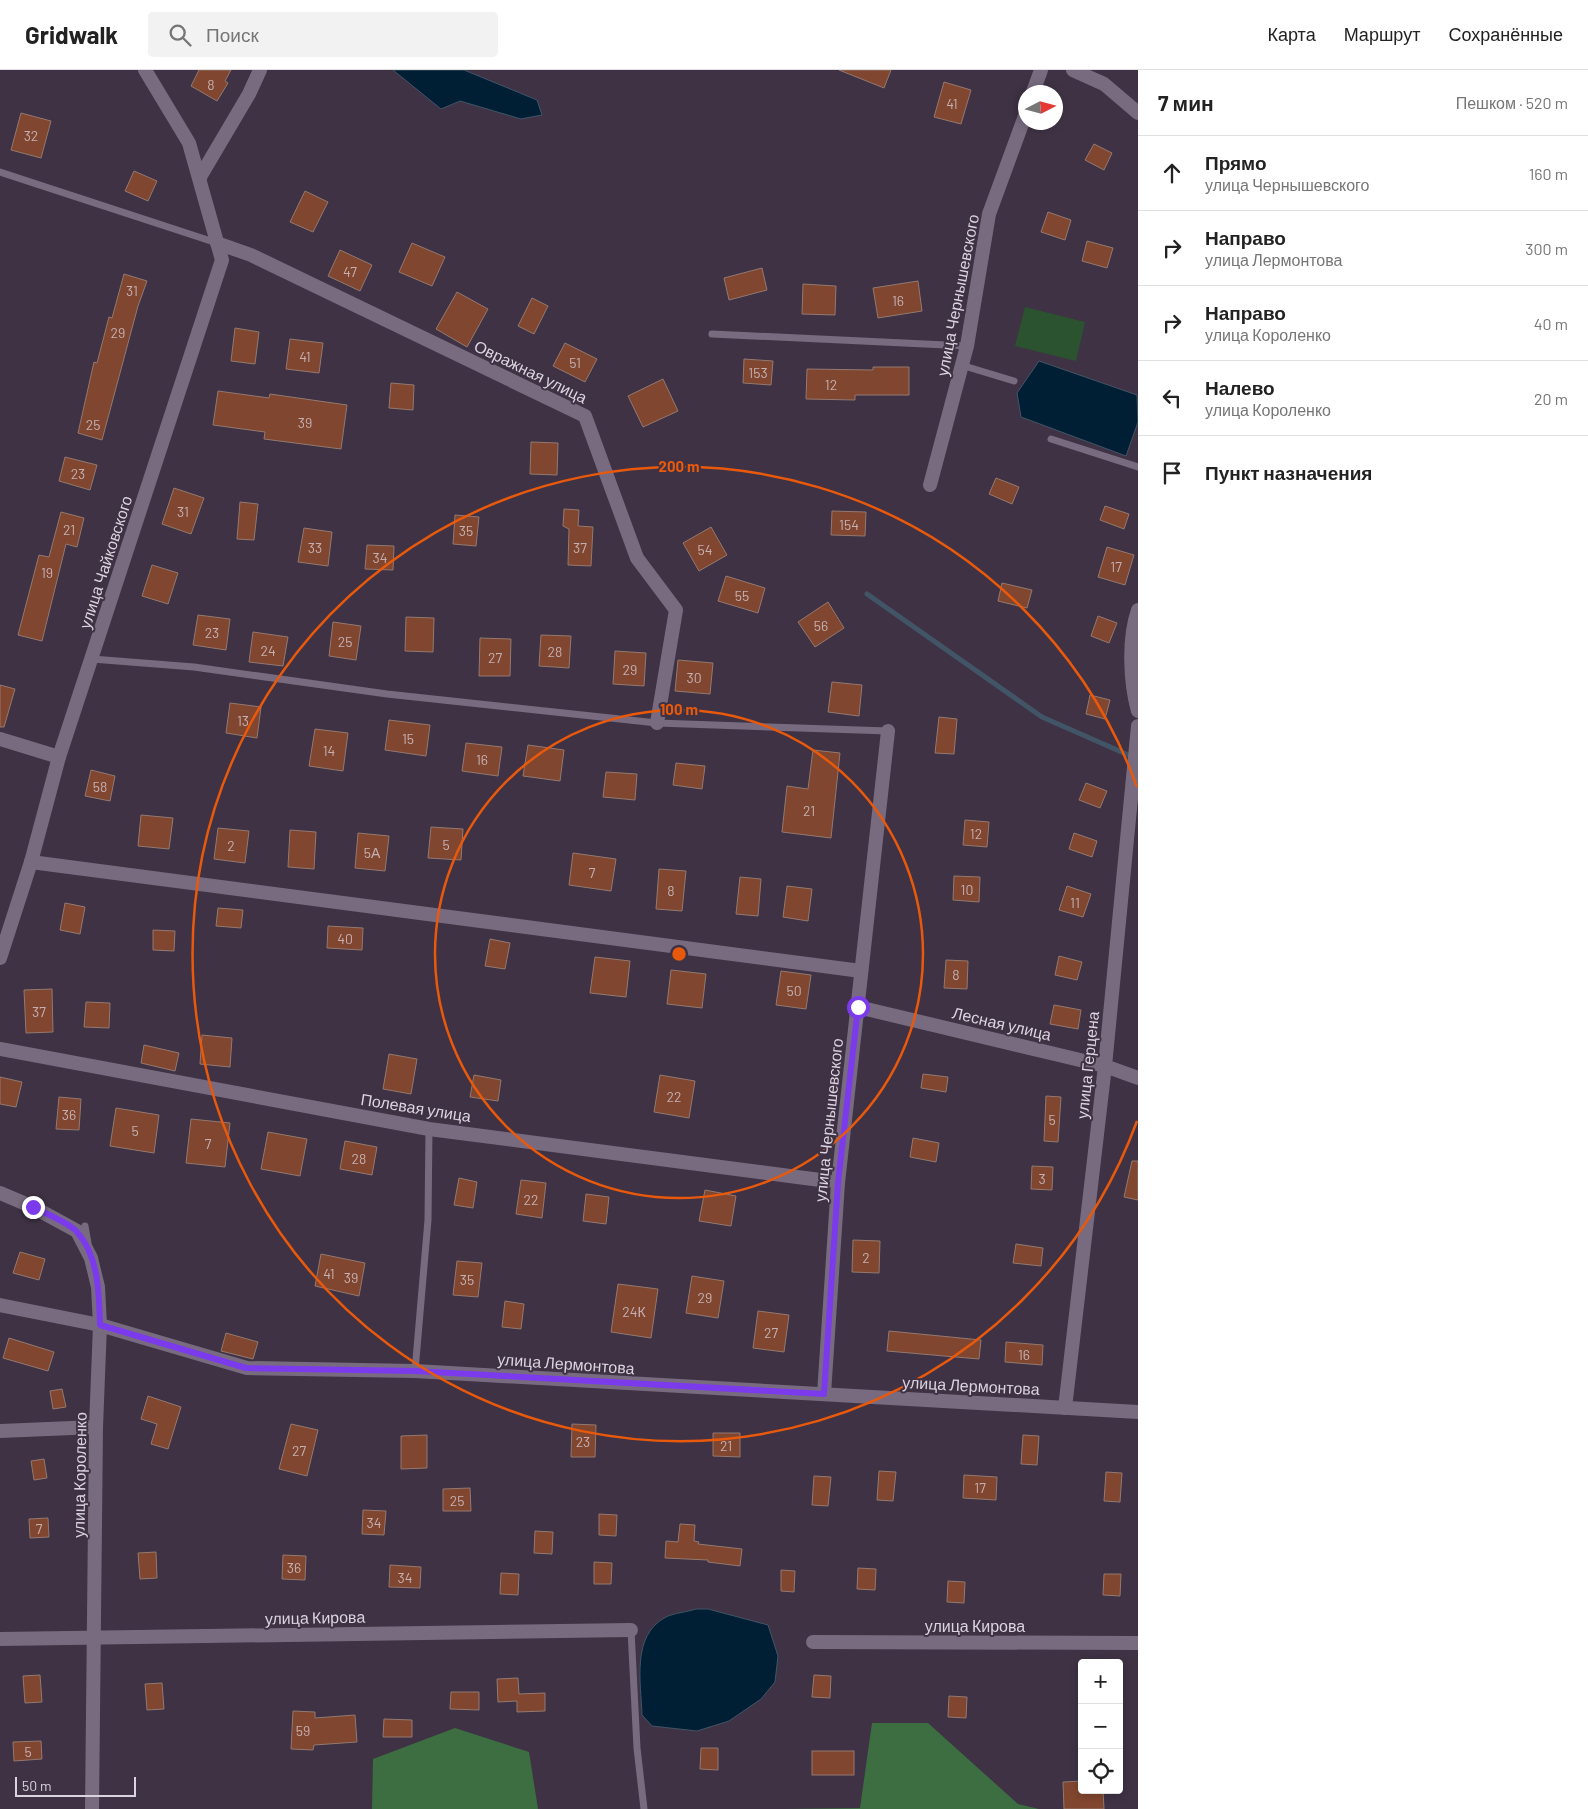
<!DOCTYPE html>
<html lang="ru">
<head>
<meta charset="utf-8">
<style>
	:root { --surface:#fff; --page:#f2f2f2; --text:#222; --muted:#767676; --line:#e0e0e0 }
	body { margin:0; font-family:Barlow,sans-serif; background:var(--page); color:var(--text) }
	.controls { position:absolute; right:15px; bottom:15px; display:grid; overflow:hidden; border-radius:5px; box-shadow:0 2px 8px #0003 }
	.controls button { width:45px; height:45px; display:grid; place-items:center; padding:0; border:0; border-bottom:1px solid var(--line); background:var(--surface); color:var(--text); font:25px sans-serif }
	.compass { position:absolute; left:1018px; top:15px; width:45px; height:45px; border-radius:50%; background:var(--surface); box-shadow:0 2px 8px #0003; rotate:84deg }
	.scale { position:absolute; left:15px; bottom:12px; width:121px; box-sizing:border-box; padding-left:5px; border:2px solid #dbd3df; border-top:0; font-size:14px; line-height:18px; white-space:nowrap; color:#dbd3df; -webkit-text-stroke:4px #3e3244; paint-order:stroke }
	.stop { position:absolute; width:15px; height:15px; margin:-11px; border:4px solid #7c3aed; border-radius:50%; background:#fff }
	.stop.end { background:#7c3aed; border-color:#fff; box-shadow:0 1px 5px #0008 }
	.list { margin:0; padding:0; list-style:none }
	h2 { display:flex; justify-content:space-between; align-items:center; height:65px; margin:0; padding:0 20px; font-size:21px }
	h2 small { font-size:16px; font-weight:400; color:var(--muted) }
	.list li { display:grid; grid-template-columns:32px 1fr auto; gap:15px; align-items:center; box-sizing:border-box; height:75px; padding:0 20px; border-top:1px solid var(--line) }
	.list b { display:block; font-size:19px; white-space:nowrap }
	.list p { margin:0; font-size:16px; white-space:nowrap; color:var(--muted) }
	.list em { font-size:16px; font-style:normal; color:var(--muted) }
	.icon { flex:none; width:28px; height:28px; fill:none; stroke:currentColor; stroke-width:2; stroke-linecap:round; stroke-linejoin:round }
	.map { position:relative; flex:none; width:1138px; height:1739px; overflow:hidden }
	header { display:flex; align-items:center; gap:30px; box-sizing:border-box; height:70px; padding:0 25px; background:var(--surface); border-bottom:1px solid var(--line) }
	header strong { font-size:24px }
	nav { display:flex; gap:28px; margin-inline-start:auto; font-size:18px }
	.search { width:350px; height:45px; background:var(--page); display:flex; align-items:center; gap:12px; box-sizing:border-box; padding:0 18px; border-radius:5px; color:var(--muted); font-size:19px }
	main { display:flex }
	aside { flex:1; background:var(--surface) }
	.map>svg:first-child { display:block }
	.green { fill:#2c5330 }
	.forest { fill:#3d6e41 }
	.water { fill:#011f34; stroke:#425567 }
	.lines { fill:none; stroke-linecap:round; stroke-linejoin:round }
	.stream { stroke:#425567; stroke-width:5 }
	.building { fill:#81462f; stroke:#937970 }
	.service { stroke:#786b80; stroke-width:7 }
	.minor { stroke:#786b80; stroke-width:14 }
	.route { stroke:#7c3aed; stroke-width:6 }
	.ring { fill:none; stroke:#e8590c; stroke-width:2.5 }
	.labels { text-anchor:middle; dominant-baseline:central; stroke-width:4; stroke-linejoin:round; paint-order:stroke }
	.number-label { font-size:14px; fill:#c4b0b3 }
	.street-label { font-size:16px; fill:#dbd3df; stroke:#3e3244 }
	.centre { fill:#e8590c; stroke:#3e3244; stroke-width:2.5 }
	.ring-label { font-size:15px; text-anchor:middle; font-weight:bold; fill:#e8590c; stroke:#3e3244; stroke-width:4; stroke-linejoin:round; paint-order:stroke }
</style>
</head>
<body>
<header>
<strong>Gridwalk</strong>
<div class="search"><svg class="icon" aria-label="search" viewBox="0 0 24 24"><circle cx="10" cy="10" r="6"/><path d="M15 15l6 6"/></svg>Поиск</div>
<nav><a>Карта</a><a>Маршрут</a><a>Сохранённые</a></nav>
</header>
<main>
<div class="map">
<svg width="1138" height="1739" viewBox="0 0 1138 1739">
	<rect width="100%" height="100%" fill="#3e3244"/>
	<polygon class="green" points="1025,237 1085,252 1076,291 1015,276"/>
	<g class="forest">
		<polygon points="872,1653 928,1653 1018,1734 1039,1739 784,1739 860,1738"/>
		<polygon points="455,1658 529,1682 538,1739 372,1739 373,1689"/>
	</g>
	<g class="water">
		<polygon points="393,0 464,0 537,30 542,45 521,49 460,31 441,39"/>
		<polygon points="1039,291 1137,325 1138,352 1126,386 1021,347 1017,323"/>
		<path d="M696 1539H708L768 1555 778 1586 775 1612 761 1629 729 1651 697 1661 652 1656 642 1645C641 1613 631 1565 666 1547 674 1543 687 1542 696 1539Z"/>
	</g>
	<g class="lines">
		<polyline class="stream" points="867,524 1042,647 1133,687"/>
	</g>
	<g class="building">
		<polygon points="199,0 231,0 225,11 228,13 217,31 191,16"/>
		<polygon points="839,0 891,0 884,18"/>
		<polygon points="944,12 971,20 961,54 934,47"/>
		<polygon points="21,43 51,51 41,88 11,80"/>
		<polygon points="1094,74 1112,83 1104,100 1085,90"/>
		<polygon points="134,101 157,111 148,131 125,121"/>
		<polygon points="305,121 328,132 313,162 290,152"/>
		<polygon points="1048,142 1071,150 1065,170 1041,162"/>
		<polygon points="1087,171 1113,178 1107,198 1082,191"/>
		<polygon points="412,173 445,187 432,216 399,202"/>
		<polygon points="340,180 372,195 360,221 328,206"/>
		<polygon points="762,198 767,220 729,230 724,208"/>
		<polygon points="124,204 147,211 138,236 102,370 78,363 94,292 97,293 109,247 112,248"/>
		<polygon points="918,211 922,241 878,248 873,218"/>
		<polygon points="803,214 836,216 835,245 802,244"/>
		<polygon points="457,222 488,239 467,277 436,259"/>
		<polygon points="532,228 548,236 534,264 518,256"/>
		<polygon points="235,258 259,262 255,294 231,291"/>
		<polygon points="290,269 323,273 319,303 286,299"/>
		<polygon points="565,273 597,289 585,312 553,296"/>
		<polygon points="744,289 773,291 771,315 743,313"/>
		<polygon points="873,297 909,297 909,325 855,325 855,330 806,329 807,299 873,300"/>
		<polygon points="663,309 678,341 643,357 628,326"/>
		<polygon points="391,313 414,315 413,340 389,338"/>
		<polygon points="218,321 269,328 270,324 347,335 341,379 264,369 265,362 213,355"/>
		<polygon points="531,372 558,373 557,405 530,404"/>
		<polygon points="65,387 97,395 90,420 59,411"/>
		<polygon points="996,408 1019,417 1012,434 989,424"/>
		<polygon points="174,418 204,428 191,464 162,454"/>
		<polygon points="240,432 258,434 254,470 237,469"/>
		<polygon points="1105,436 1129,444 1124,459 1100,450"/>
		<polygon points="564,439 579,440 578,456 593,457 591,496 568,495 569,459 563,456"/>
		<polygon points="832,441 866,442 865,466 831,465"/>
		<polygon points="61,442 84,448 77,477 66,474 42,571 18,565 39,485 49,487"/>
		<polygon points="455,445 479,447 476,476 453,474"/>
		<polygon points="711,457 727,485 699,501 683,473"/>
		<polygon points="304,458 332,462 328,496 298,492"/>
		<polygon points="367,475 394,476 393,500 365,499"/>
		<polygon points="1107,477 1134,485 1125,515 1098,507"/>
		<polygon points="152,495 178,503 168,534 142,526"/>
		<polygon points="726,506 765,518 758,543 718,531"/>
		<polygon points="1002,513 1032,520 1027,538 998,531"/>
		<polygon points="828,532 844,558 815,577 798,552"/>
		<polygon points="198,545 230,549 226,580 193,575"/>
		<polygon points="1098,546 1117,553 1109,573 1091,566"/>
		<polygon points="406,547 434,548 433,582 405,581"/>
		<polygon points="333,552 361,556 356,590 329,586"/>
		<polygon points="253,562 288,567 283,596 249,592"/>
		<polygon points="541,565 571,566 569,598 539,596"/>
		<polygon points="480,568 511,569 510,606 479,606"/>
		<polygon points="615,581 646,583 644,616 613,614"/>
		<polygon points="678,590 713,593 710,624 675,621"/>
		<polygon points="832,612 862,615 859,646 828,642"/>
		<polygon points="0,615 15,619 4,657 0,657"/>
		<polygon points="1090,625 1110,630 1105,649 1086,644"/>
		<polygon points="230,633 261,637 257,668 226,663"/>
		<polygon points="939,647 957,649 954,684 935,683"/>
		<polygon points="389,650 430,655 426,686 385,680"/>
		<polygon points="315,659 348,663 343,701 309,696"/>
		<polygon points="466,673 502,677 498,706 462,701"/>
		<polygon points="528,675 564,680 560,711 523,706"/>
		<polygon points="813,680 840,683 831,768 782,762 787,716 808,719"/>
		<polygon points="676,693 705,696 702,719 673,715"/>
		<polygon points="91,700 115,706 110,731 85,726"/>
		<polygon points="606,702 637,704 635,730 603,727"/>
		<polygon points="1086,713 1107,721 1100,738 1079,730"/>
		<polygon points="141,745 173,748 169,779 138,776"/>
		<polygon points="965,750 989,752 987,777 963,775"/>
		<polygon points="431,757 463,759 461,790 428,788"/>
		<polygon points="218,758 249,761 245,793 214,789"/>
		<polygon points="290,760 316,762 314,799 288,797"/>
		<polygon points="358,763 389,766 385,801 355,798"/>
		<polygon points="1074,763 1097,771 1092,787 1069,779"/>
		<polygon points="573,783 616,789 611,821 569,815"/>
		<polygon points="659,799 686,801 682,841 656,839"/>
		<polygon points="954,806 980,807 979,832 953,830"/>
		<polygon points="740,807 761,809 758,846 736,844"/>
		<polygon points="787,816 812,819 808,851 783,847"/>
		<polygon points="1067,816 1091,824 1083,847 1059,840"/>
		<polygon points="65,833 85,837 80,864 60,860"/>
		<polygon points="218,838 243,840 241,858 216,856"/>
		<polygon points="328,856 363,858 362,880 327,878"/>
		<polygon points="153,860 175,861 174,881 153,880"/>
		<polygon points="490,869 510,873 505,899 485,896"/>
		<polygon points="1059,886 1082,892 1077,910 1055,905"/>
		<polygon points="595,887 630,891 626,927 590,923"/>
		<polygon points="946,890 968,891 967,919 944,918"/>
		<polygon points="671,900 706,904 702,938 667,934"/>
		<polygon points="781,901 811,905 806,939 776,935"/>
		<polygon points="52,919 53,962 26,963 24,920"/>
		<polygon points="86,932 110,933 109,958 84,957"/>
		<polygon points="1054,935 1081,940 1078,959 1050,954"/>
		<polygon points="202,965 232,968 230,997 200,994"/>
		<polygon points="144,975 179,983 175,1001 141,993"/>
		<polygon points="389,984 417,989 411,1024 383,1019"/>
		<polygon points="923,1004 948,1007 946,1022 921,1018"/>
		<polygon points="474,1005 501,1010 498,1031 470,1027"/>
		<polygon points="660,1005 695,1011 689,1048 654,1042"/>
		<polygon points="0,1007 22,1012 16,1037 0,1034"/>
		<polygon points="1046,1026 1061,1027 1058,1072 1044,1071"/>
		<polygon points="59,1027 81,1029 79,1060 56,1059"/>
		<polygon points="116,1038 159,1045 154,1083 110,1076"/>
		<polygon points="191,1049 230,1053 225,1097 186,1093"/>
		<polygon points="268,1062 307,1069 300,1106 261,1099"/>
		<polygon points="913,1068 939,1073 936,1092 910,1087"/>
		<polygon points="345,1071 377,1077 372,1105 340,1099"/>
		<polygon points="1132,1091 1138,1091 1138,1130 1124,1127"/>
		<polygon points="1032,1096 1053,1097 1052,1120 1031,1119"/>
		<polygon points="459,1108 477,1112 473,1138 454,1135"/>
		<polygon points="521,1110 546,1113 542,1148 516,1144"/>
		<polygon points="705,1120 736,1126 731,1156 699,1151"/>
		<polygon points="586,1124 609,1127 606,1154 583,1151"/>
		<polygon points="853,1170 880,1171 879,1203 852,1202"/>
		<polygon points="1016,1174 1043,1178 1041,1196 1013,1193"/>
		<polygon points="20,1182 45,1189 39,1210 13,1203"/>
		<polygon points="321,1184 365,1193 359,1226 315,1216"/>
		<polygon points="457,1191 482,1193 478,1227 453,1225"/>
		<polygon points="692,1206 724,1211 718,1248 686,1243"/>
		<polygon points="618,1214 658,1219 651,1268 611,1262"/>
		<polygon points="505,1231 524,1234 521,1259 502,1257"/>
		<polygon points="758,1241 789,1245 784,1282 753,1278"/>
		<polygon points="889,1261 981,1270 979,1289 887,1281"/>
		<polygon points="226,1263 258,1272 253,1289 221,1281"/>
		<polygon points="9,1268 54,1282 48,1301 3,1288"/>
		<polygon points="1006,1272 1043,1275 1042,1295 1005,1292"/>
		<polygon points="62,1319 66,1337 53,1339 50,1321"/>
		<polygon points="148,1326 181,1337 168,1379 151,1374 157,1354 141,1349"/>
		<polygon points="291,1354 318,1360 307,1406 279,1399"/>
		<polygon points="572,1354 596,1355 595,1387 571,1387"/>
		<polygon points="713,1363 740,1363 740,1387 713,1386"/>
		<polygon points="427,1365 427,1398 401,1399 401,1366"/>
		<polygon points="1023,1365 1039,1366 1037,1395 1021,1394"/>
		<polygon points="44,1389 47,1408 34,1410 31,1391"/>
		<polygon points="879,1401 896,1402 893,1431 877,1430"/>
		<polygon points="1106,1402 1122,1403 1120,1432 1104,1431"/>
		<polygon points="964,1405 997,1407 996,1430 963,1428"/>
		<polygon points="814,1406 831,1407 828,1436 812,1435"/>
		<polygon points="470,1418 471,1441 443,1441 443,1419"/>
		<polygon points="363,1440 386,1441 384,1465 362,1464"/>
		<polygon points="599,1444 617,1445 616,1466 599,1465"/>
		<polygon points="48,1448 49,1467 30,1468 29,1449"/>
		<polygon points="680,1454 695,1455 694,1471 699,1472 698,1474 742,1479 740,1496 708,1492 708,1490 665,1488 666,1471 678,1472"/>
		<polygon points="535,1461 553,1462 552,1484 534,1483"/>
		<polygon points="156,1482 157,1508 140,1509 138,1483"/>
		<polygon points="283,1485 306,1486 305,1510 282,1509"/>
		<polygon points="594,1492 612,1493 611,1514 594,1514"/>
		<polygon points="390,1495 421,1497 420,1518 389,1517"/>
		<polygon points="858,1498 876,1499 875,1520 857,1519"/>
		<polygon points="781,1500 795,1501 794,1522 781,1521"/>
		<polygon points="501,1503 519,1504 518,1525 500,1524"/>
		<polygon points="1104,1504 1121,1504 1120,1526 1103,1525"/>
		<polygon points="948,1511 965,1512 964,1533 947,1532"/>
		<polygon points="40,1605 42,1632 25,1633 23,1606"/>
		<polygon points="814,1605 831,1606 830,1628 812,1627"/>
		<polygon points="518,1608 519,1624 545,1623 545,1641 517,1642 517,1631 498,1632 497,1609"/>
		<polygon points="162,1613 164,1639 147,1640 145,1614"/>
		<polygon points="451,1622 479,1622 479,1640 450,1639"/>
		<polygon points="949,1626 967,1627 966,1648 948,1647"/>
		<polygon points="293,1641 315,1642 315,1648 355,1645 357,1672 314,1675 313,1680 291,1679"/>
		<polygon points="384,1649 412,1650 412,1667 383,1667"/>
		<polygon points="41,1671 42,1689 14,1691 13,1672"/>
		<polygon points="701,1678 718,1678 718,1700 700,1699"/>
		<rect x="812" y="1681" width="42" height="24"/>
		<polygon points="1082,1711 1082,1720 1103,1720 1104,1739 1064,1739 1063,1712"/>
	</g>
	<g class="lines">
		<g class="service">
			<polyline points="0,102 217,173"/>
			<polyline points="712,264 967,276"/>
			<polyline points="961,295 1014,311"/>
			<polyline points="1051,369 1138,397"/>
			<polyline points="92,589 194,597 387,624 657,653 888,661"/>
			<polyline points="85,1156 88,1173"/>
			<polyline points="415,1301 428,1150 429,1059"/>
			<polyline points="631,1560 637,1678 644,1739"/>
		</g>
		<g class="minor">
			<polyline points="1073,0 1104,14 1138,43"/>
			<polyline points="1033,22 1041,0"/>
			<polyline points="200,107 249,24 260,0"/>
			<polyline points="217,173 251,185 585,346 637,488 676,540 657,653"/>
			<polyline points="930,415 967,276 989,144 1026,43"/>
			<path d="M1138 540C1128 568 1130 613 1138 641"/>
			<polyline points="0,669 59,687"/>
			<polyline points="31,792 861,901"/>
			<polyline points="0,888 31,792 59,687 222,190 189,73 145,0"/>
			<polyline points="858,937 1105,996 1138,1008"/>
			<polyline points="0,979 429,1059 828,1111"/>
			<polyline points="0,1123 33,1137 77,1161 91,1188 98,1217 100,1255 96,1357 92,1739"/>
			<polyline points="0,1235 100,1255 247,1298 415,1301 1138,1342"/>
			<polyline points="824,1324 838,1113 888,661"/>
			<polyline points="1065,1338 1105,996 1138,656"/>
			<polyline points="0,1361 96,1357"/>
			<polyline points="0,1569 631,1560"/>
			<polyline points="813,1572 1138,1573"/>
		</g>
	</g>
	<g class="lines">
		<path class="route" d="M33 1137C44 1143 70 1153 77 1162 99 1186 99 1225 100 1255L246 1298 415 1301 824 1324 838 1113 858 937"/>
	</g>
	<g class="ring">
		<circle cx="679" cy="884" r="244"/>
		<path d="M1137 1051A487 487 0 1 1 1137 717"/>
	</g>
	<g class="labels">
		<g class="number-label">
			<text x="211" y="14">8</text>
			<text x="952" y="33">41</text>
			<text x="31" y="65">32</text>
			<text x="350" y="201">47</text>
			<text x="132" y="220">31</text>
			<text x="898" y="230">16</text>
			<text x="118" y="262">29</text>
			<text x="305" y="286">41</text>
			<text x="575" y="292">51</text>
			<text x="758" y="302">153</text>
			<text x="831" y="314">12</text>
			<text x="305" y="352">39</text>
			<text x="93" y="354">25</text>
			<text x="78" y="403">23</text>
			<text x="183" y="441">31</text>
			<text x="849" y="454">154</text>
			<text x="69" y="459">21</text>
			<text x="466" y="460">35</text>
			<text x="315" y="477">33</text>
			<text x="580" y="477">37</text>
			<text x="705" y="479">54</text>
			<text x="380" y="487">34</text>
			<text x="1116" y="496">17</text>
			<text x="47" y="502">19</text>
			<text x="742" y="525">55</text>
			<text x="821" y="555">56</text>
			<text x="212" y="562">23</text>
			<text x="345" y="571">25</text>
			<text x="268" y="580">24</text>
			<text x="555" y="581">28</text>
			<text x="495" y="587">27</text>
			<text x="630" y="599">29</text>
			<text x="694" y="607">30</text>
			<text x="243" y="650">13</text>
			<text x="408" y="668">15</text>
			<text x="329" y="680">14</text>
			<text x="482" y="689">16</text>
			<text x="100" y="716">58</text>
			<text x="809" y="740">21</text>
			<text x="976" y="763">12</text>
			<text x="446" y="774">5</text>
			<text x="231" y="775">2</text>
			<text x="372" y="782">5А</text>
			<text x="592" y="802">7</text>
			<text x="967" y="819">10</text>
			<text x="671" y="820">8</text>
			<text x="1075" y="832">11</text>
			<text x="345" y="868">40</text>
			<text x="956" y="904">8</text>
			<text x="794" y="920">50</text>
			<text x="39" y="941">37</text>
			<text x="674" y="1026">22</text>
			<text x="69" y="1044">36</text>
			<text x="1052" y="1049">5</text>
			<text x="135" y="1060">5</text>
			<text x="208" y="1073">7</text>
			<text x="359" y="1088">28</text>
			<text x="1042" y="1108">3</text>
			<text x="531" y="1129">22</text>
			<text x="866" y="1187">2</text>
			<text x="329" y="1203">41</text>
			<text x="351" y="1207">39</text>
			<text x="467" y="1209">35</text>
			<text x="705" y="1227">29</text>
			<text x="634" y="1241">24К</text>
			<text x="771" y="1262">27</text>
			<text x="1024" y="1284">16</text>
			<text x="583" y="1371">23</text>
			<text x="726" y="1375">21</text>
			<text x="299" y="1380">27</text>
			<text x="980" y="1417">17</text>
			<text x="457" y="1430">25</text>
			<text x="374" y="1452">34</text>
			<text x="39" y="1458">7</text>
			<text x="294" y="1497">36</text>
			<text x="405" y="1507">34</text>
			<text x="303" y="1660">59</text>
			<text x="28" y="1681">5</text>
		</g>
		<g class="street-label">
			<text transform="translate(957 225) rotate(-79)">улица Чернышевского</text>
			<text transform="translate(531 301) rotate(26)">Овражная улица</text>
			<text transform="translate(105 492) rotate(-72)">улица Чайковского</text>
			<text transform="translate(1002 953) rotate(13)">Лесная улица</text>
			<text transform="translate(1087 995) rotate(-84)">улица Герцена</text>
			<text transform="translate(416 1037) rotate(9)">Полевая улица</text>
			<text transform="translate(828 1050) rotate(-84)">улица Чернышевского</text>
			<text transform="translate(566 1293) rotate(4)">улица Лермонтова</text>
			<text transform="translate(971 1315) rotate(3)">улица Лермонтова</text>
			<text transform="translate(79 1405) rotate(-89)">улица Короленко</text>
			<text transform="translate(315 1547) rotate(-1)">улица Кирова</text>
			<text x="975" y="1555">улица Кирова</text>
		</g>
	</g>
	<circle cx="679" cy="884" r="8" class="centre"/>
	<g class="ring-label">
		<text x="679" y="402">200 m</text>
		<text x="679" y="645">100 m</text>
	</g>
</svg>
<div class="controls">
<button>+</button>
<button>−</button>
<button><svg class="icon" aria-label="locate" viewBox="0 0 24 24"><circle cx="12" cy="12" r="6"/><path d="M12 2v4M12 18v4M2 12h4M18 12h4"/></svg></button>
</div>
<svg class="compass" viewBox="-18 -18 36 36"><path d="M0-13l5 13h-10z" fill="#e53935"/><path d="M0 13l5-13h-10z" fill="#767676"/></svg>
<div class="scale">50 m</div>
<div class="stop" style="left:858px;top:937px"></div>
<div class="stop end" style="left:33px;top:1137px"></div>
</div>
<aside>
<h2>7 мин<small>Пешком · 520 m</small></h2>
<ul class="list">
<li><svg class="icon" aria-label="ahead" viewBox="0 0 24 24"><path d="M12 20V5M6 11l6-6 6 6"/></svg><div><b>Прямо</b><p>улица Чернышевского</p></div><em>160 m</em></li>
<li><svg class="icon" aria-label="right" viewBox="0 0 24 24"><path d="M7 20v-9h11M14 6l5 5-5 5"/></svg><div><b>Направо</b><p>улица Лермонтова</p></div><em>300 m</em></li>
<li><svg class="icon" aria-label="right" viewBox="0 0 24 24"><path d="M7 20v-9h11M14 6l5 5-5 5"/></svg><div><b>Направо</b><p>улица Короленко</p></div><em>40 m</em></li>
<li><svg class="icon" aria-label="left" viewBox="0 0 24 24"><path d="M17 20v-9H6M10 6l-5 5 5 5"/></svg><div><b>Налево</b><p>улица Короленко</p></div><em>20 m</em></li>
<li><svg class="icon" aria-label="arrive" viewBox="0 0 24 24"><path d="M6 21V4h12l-3 4 3 4H6"/></svg><div><b>Пункт назначения</b></div></li>
</ul>
</aside>
</main>
</body>
</html>
